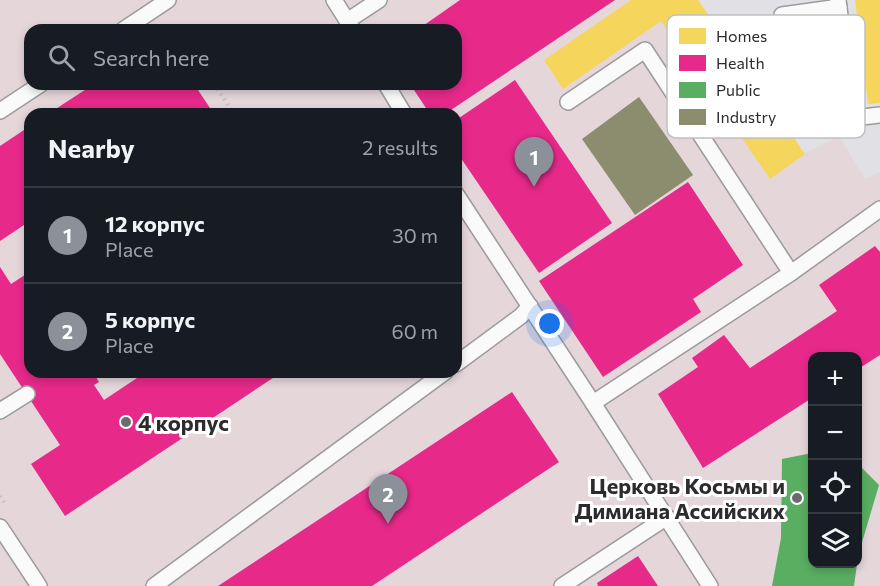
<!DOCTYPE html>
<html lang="en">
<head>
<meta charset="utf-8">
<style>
	:root { --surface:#171b24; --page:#242831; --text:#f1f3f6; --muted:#9ea1a6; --line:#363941; --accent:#8c9099 }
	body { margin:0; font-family:Commissioner,sans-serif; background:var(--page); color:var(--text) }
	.controls { position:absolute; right:18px; bottom:18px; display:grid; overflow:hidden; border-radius:12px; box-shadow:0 3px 9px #0003 }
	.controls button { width:54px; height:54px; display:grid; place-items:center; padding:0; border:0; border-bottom:2px solid var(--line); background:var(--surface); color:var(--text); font:30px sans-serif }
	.you { position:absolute; left:550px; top:324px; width:21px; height:21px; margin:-15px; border:4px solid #fff; border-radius:50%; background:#1a73e8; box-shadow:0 0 0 9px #1a73e833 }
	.badge { display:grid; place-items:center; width:39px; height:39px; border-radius:50%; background:var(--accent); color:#fff; font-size:20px; font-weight:700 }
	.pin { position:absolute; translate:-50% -50px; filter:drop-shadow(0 2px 3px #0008) }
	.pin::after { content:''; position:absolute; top:32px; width:21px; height:18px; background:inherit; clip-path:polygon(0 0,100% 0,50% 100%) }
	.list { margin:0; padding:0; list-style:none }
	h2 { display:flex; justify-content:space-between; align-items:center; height:78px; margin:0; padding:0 24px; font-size:26px }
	h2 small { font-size:20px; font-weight:400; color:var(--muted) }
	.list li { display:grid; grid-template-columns:39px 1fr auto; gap:18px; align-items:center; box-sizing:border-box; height:96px; padding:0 24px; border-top:2px solid var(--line) }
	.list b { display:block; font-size:22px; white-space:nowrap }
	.list p { margin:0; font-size:20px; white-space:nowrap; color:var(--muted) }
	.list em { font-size:20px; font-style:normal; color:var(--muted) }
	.icon { flex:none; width:33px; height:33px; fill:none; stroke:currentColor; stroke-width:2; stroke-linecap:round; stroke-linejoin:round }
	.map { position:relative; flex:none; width:880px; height:586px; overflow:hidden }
	.search { position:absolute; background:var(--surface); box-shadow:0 3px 9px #0003; left:24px; top:24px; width:438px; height:66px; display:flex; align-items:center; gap:15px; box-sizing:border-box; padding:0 21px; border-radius:18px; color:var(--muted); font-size:22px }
	.panel { position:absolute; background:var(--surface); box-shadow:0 3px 9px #0003; left:24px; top:108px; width:438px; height:270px; border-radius:18px }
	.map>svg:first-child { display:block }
	.medical { fill:#e5d6da; fill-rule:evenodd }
	.homes { fill:#f6d55c }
	.health { fill:#e7298a }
	.public { fill:#5aae61 }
	.industry { fill:#8c8c6e }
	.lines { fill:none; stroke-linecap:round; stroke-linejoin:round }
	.lane-casing { stroke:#9b9a9c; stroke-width:18 }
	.path { stroke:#c1c1c2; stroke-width:4; stroke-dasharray:1.5 4.5; stroke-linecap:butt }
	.lane { stroke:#fafafb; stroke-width:15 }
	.poi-dot { fill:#6b6b6e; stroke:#fff; stroke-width:2 }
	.labels { text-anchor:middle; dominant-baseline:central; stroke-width:6; stroke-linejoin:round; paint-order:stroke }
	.poi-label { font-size:22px; font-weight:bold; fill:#2c2c2e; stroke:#fff; text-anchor:start }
	.key { fill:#fff; stroke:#c0c0c0; stroke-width:1.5 }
	.key-label { font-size:16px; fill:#2c2c2e }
</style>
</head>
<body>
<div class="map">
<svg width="880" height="586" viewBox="0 0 880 586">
	<rect width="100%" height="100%" fill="#e1e0e4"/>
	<path class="medical" d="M0 0H698L804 154 839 136 865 179 880 172V586H0ZM30 30H456V84H30ZM30 114H456V372H30ZM812 356H858V564H812Z"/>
	<g class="homes">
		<polygon points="631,0 698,0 805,154 770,179 661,21 563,89 544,60"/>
		<polygon points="855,0 880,0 880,103 868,104"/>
	</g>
	<g class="health">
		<polygon points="460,0 615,0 445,114 430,114 410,84 456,84 456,30 417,30"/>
		<polygon points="515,80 612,223 539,273 456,151 456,120"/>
		<polygon points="94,84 194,84 214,114 48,114"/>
		<polygon points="30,126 30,221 0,241 0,146"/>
		<polygon points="688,182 743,265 693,299 701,312 603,377 539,281"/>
		<polygon points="875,246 880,252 880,355 858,369 858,356 812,356 812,398 703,468 658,394 698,367 692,358 724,335 750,368 837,311 819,285"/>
		<polygon points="0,267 11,284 28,273 30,276 30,372 93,372 99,382 94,385 104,400 146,372 282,372 65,516 31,464 60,445 0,354"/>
		<polygon points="512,392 559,462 372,586 218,586"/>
		<polygon points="638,556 658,586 598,586 597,583"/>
	</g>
	<g class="public">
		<polygon points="812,453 812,564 857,564 854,586 772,586 781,538 782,459"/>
		<polygon points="858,464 879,485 858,556"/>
	</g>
	<polygon class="industry" points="639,97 693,175 635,215 582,139"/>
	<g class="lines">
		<g class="lane-casing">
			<g id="lane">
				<polyline points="334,0 353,30"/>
				<polyline points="838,0 853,118 880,115"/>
				<polyline points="782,15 839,7"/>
				<polyline points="347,21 379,0"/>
				<polyline points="123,30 168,0"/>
				<polyline points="386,84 404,114"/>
				<polyline points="568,102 645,50 791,273 593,403"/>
				<polyline points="0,111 41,84"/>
				<polyline points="456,194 593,403 710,586"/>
				<polyline points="791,273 880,209"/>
				<polyline points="456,364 521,316 530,306"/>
				<polyline points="0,411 27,394"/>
				<polyline points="0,527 39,586"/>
				<polyline points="154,586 445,372"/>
				<polyline points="562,586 667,517"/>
			</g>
		</g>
		<g class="path">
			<polyline points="214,84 234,114"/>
			<polyline points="0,496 6,505"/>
		</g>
		<use href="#lane" class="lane"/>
	</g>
	<g class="poi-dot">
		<circle cx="126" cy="422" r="6"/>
		<circle cx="797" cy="498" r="6"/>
	</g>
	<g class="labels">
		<g class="poi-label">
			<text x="138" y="422">4 корпус</text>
			<text x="785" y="485" text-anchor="end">Церковь Косьмы и<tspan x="785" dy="25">Димиана Ассийских</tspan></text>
		</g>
	</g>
	<rect x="667" y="15" width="198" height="123" rx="9" class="key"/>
	<rect x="679" y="28" width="27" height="16" fill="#f6d55c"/>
	<rect x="679" y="55" width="27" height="16" fill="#e7298a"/>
	<rect x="679" y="82" width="27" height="16" fill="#5aae61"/>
	<rect x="679" y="109" width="27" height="16" fill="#8c8c6e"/>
	<g class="key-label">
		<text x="716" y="42">Homes</text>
		<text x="716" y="69">Health</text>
		<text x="716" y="96">Public</text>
		<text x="716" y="123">Industry</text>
	</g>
</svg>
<div class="controls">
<button>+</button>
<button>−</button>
<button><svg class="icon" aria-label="locate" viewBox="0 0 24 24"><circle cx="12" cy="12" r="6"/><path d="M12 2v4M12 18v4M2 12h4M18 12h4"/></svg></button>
<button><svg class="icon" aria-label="layers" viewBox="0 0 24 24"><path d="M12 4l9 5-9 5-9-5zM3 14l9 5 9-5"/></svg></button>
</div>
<div class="you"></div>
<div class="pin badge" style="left:534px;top:187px">1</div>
<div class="pin badge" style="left:388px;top:524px">2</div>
<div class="search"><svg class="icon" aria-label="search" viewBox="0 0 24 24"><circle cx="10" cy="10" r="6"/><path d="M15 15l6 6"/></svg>Search here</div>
<section class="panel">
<h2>Nearby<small>2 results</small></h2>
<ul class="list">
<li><span class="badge">1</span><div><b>12 корпус</b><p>Place</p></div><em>30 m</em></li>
<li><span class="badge">2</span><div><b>5 корпус</b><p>Place</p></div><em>60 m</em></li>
</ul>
</section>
</div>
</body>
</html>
